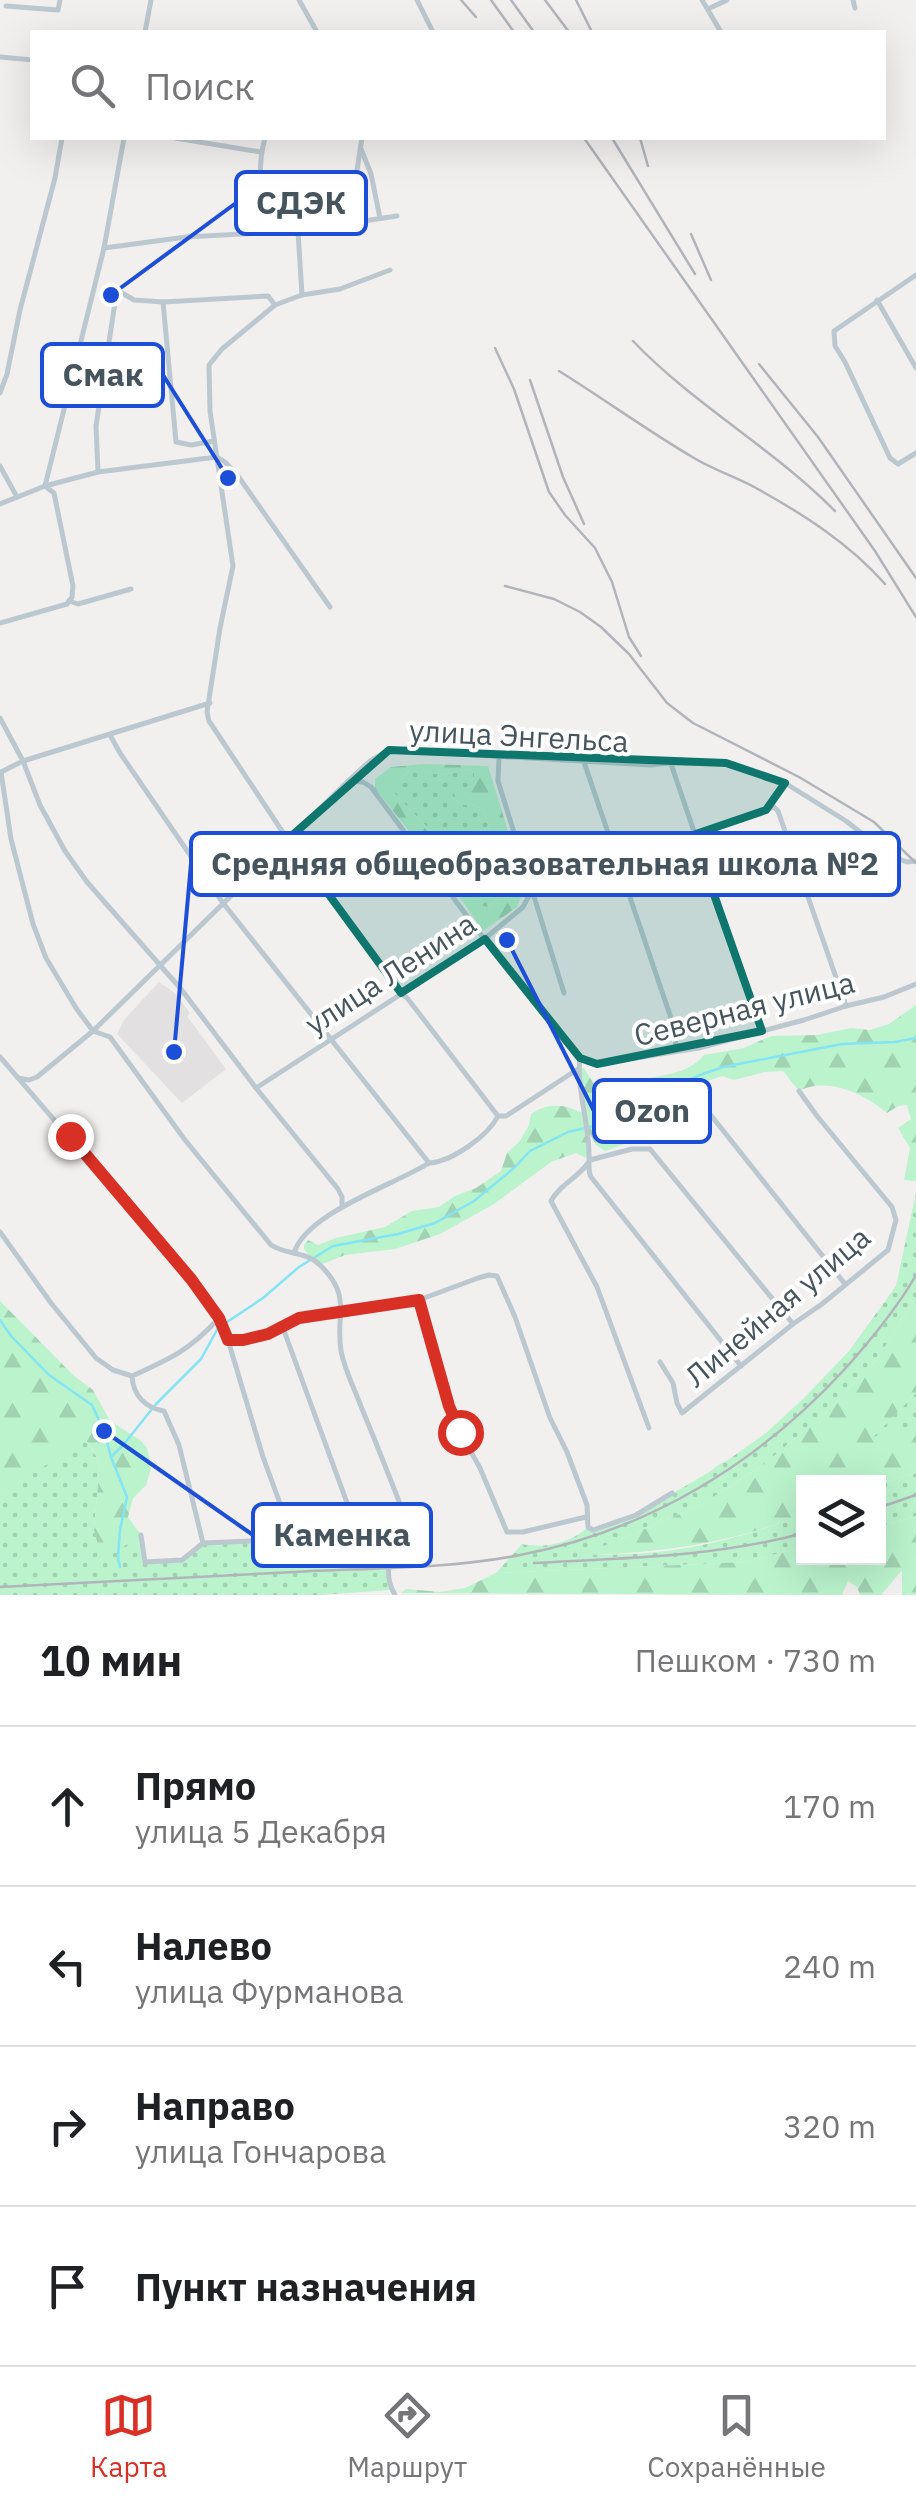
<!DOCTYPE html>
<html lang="ru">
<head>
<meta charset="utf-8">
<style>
	:root { --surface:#fff; --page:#f2f2f2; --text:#202124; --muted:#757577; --line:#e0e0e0; --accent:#d93025 }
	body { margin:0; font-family:"IBM Plex Sans",sans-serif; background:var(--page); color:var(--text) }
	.controls { position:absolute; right:30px; bottom:30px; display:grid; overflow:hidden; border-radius:0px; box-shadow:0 10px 40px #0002 }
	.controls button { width:90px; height:90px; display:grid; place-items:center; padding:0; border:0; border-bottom:2px solid var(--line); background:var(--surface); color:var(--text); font:50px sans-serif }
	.stop { position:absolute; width:30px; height:30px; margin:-22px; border:8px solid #d93025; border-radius:50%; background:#fff }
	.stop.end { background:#d93025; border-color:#fff; box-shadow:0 2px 10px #0008 }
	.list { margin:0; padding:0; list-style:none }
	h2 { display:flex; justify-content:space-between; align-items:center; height:130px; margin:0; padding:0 40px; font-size:42px }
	h2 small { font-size:32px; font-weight:400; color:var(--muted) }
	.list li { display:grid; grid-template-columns:65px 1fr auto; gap:30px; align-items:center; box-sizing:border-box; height:160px; padding:0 40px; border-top:2px solid var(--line) }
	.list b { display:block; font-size:38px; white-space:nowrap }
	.list p { margin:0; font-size:32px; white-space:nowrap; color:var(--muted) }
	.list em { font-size:32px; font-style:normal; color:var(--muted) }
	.icon { flex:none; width:55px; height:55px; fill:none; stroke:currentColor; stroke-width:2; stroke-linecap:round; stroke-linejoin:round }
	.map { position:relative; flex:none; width:916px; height:1595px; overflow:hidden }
	.search { position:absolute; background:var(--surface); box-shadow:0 10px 40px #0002; left:30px; right:30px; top:30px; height:110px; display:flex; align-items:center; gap:25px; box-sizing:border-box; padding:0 35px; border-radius:0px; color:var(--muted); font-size:38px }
	.sheet { height:770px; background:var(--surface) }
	nav { display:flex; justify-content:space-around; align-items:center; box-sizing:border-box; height:140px; border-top:2px solid var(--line); background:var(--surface); font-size:28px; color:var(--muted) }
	nav a { display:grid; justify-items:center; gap:5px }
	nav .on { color:var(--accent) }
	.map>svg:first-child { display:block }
	.education { fill:#e3e0e1 }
	.grass { fill:url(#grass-dots) }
	.forest { fill:url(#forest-firs); fill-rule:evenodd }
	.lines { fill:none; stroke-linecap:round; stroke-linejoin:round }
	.stream { stroke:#83e4f3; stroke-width:2.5 }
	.minor { stroke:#bcc8cf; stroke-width:5 }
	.rail { stroke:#b1b5ba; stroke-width:2.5 }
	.route { stroke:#d93025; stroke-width:12 }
	.marked { fill:#0f766e; fill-opacity:0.2; stroke:#0f766e; stroke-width:8; stroke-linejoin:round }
	.labels { text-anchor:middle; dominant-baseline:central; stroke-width:8; stroke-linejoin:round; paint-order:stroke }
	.street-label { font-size:30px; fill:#46545e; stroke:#fff }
	.leader { fill:none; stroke:#1d4ed8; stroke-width:4 }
	.callout-dot { fill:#1d4ed8; stroke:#fff; stroke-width:4 }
	.callout { fill:#fff; stroke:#1d4ed8; stroke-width:4 }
	.callout-label { font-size:32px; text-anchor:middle; font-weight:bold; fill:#46545e }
</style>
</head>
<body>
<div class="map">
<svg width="916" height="1595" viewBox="0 0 916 1595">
	<defs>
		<pattern id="grass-dots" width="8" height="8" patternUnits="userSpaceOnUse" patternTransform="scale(2.5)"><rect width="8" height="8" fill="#baf3cc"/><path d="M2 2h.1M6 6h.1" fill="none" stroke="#a1d2b2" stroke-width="1.8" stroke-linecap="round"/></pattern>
		<pattern id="forest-firs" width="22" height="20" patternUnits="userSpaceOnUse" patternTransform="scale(2.5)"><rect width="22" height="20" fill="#baf3cc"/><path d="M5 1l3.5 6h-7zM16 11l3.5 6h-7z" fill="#a1d2b2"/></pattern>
	</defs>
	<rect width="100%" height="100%" fill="#f2efef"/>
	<polygon class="education" points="159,982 175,993 190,1013 187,1016 226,1069 182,1103 117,1034 124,1020"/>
	<g class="grass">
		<path d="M467 769 474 772 476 785 454 791 458 804 477 806 484 810 501 871 499 896 488 908 478 904C467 878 450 861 461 833L450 822 443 832H432L395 794V781L409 772H427L442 775Z"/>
		<path d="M916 1193V1298L877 1359 825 1413 762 1466 701 1505 602 1547 593 1554C663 1558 738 1541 803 1514V1547L746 1562 496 1573 522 1544C544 1549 572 1543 588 1527L594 1530 636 1515 711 1471 718 1465 728 1460 766 1433 804 1398 849 1351 896 1286Z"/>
		<polygon points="916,1393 916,1425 871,1439"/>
		<polygon points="85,1439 100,1462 94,1529 141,1535 145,1561 182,1560 203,1543 277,1540 357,1530 347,1548 359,1563 389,1567 391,1590 318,1595 0,1595 0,1494"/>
		<polygon points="916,1473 916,1516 879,1527 879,1484"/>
	</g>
	<g class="forest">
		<path d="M424 764 488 766 519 867 524 889 517 907 483 931 452 886 375 788V779L391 767ZM467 769 474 772 476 785 453 791 458 804 477 806 484 810 501 871 499 896 488 908 478 903 457 857 456 845 462 822 456 819 450 822 443 832H432L395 794V781L409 772H427L442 775Z"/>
		<path d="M916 1005V1181L904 1180 910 1148 898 1128 911 1119 907 1105 898 1106 887 1113C865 1094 827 1076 799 1091L783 1071 765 1072 734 1080 722 1076 698 1084 636 1140 605 1151 596 1145 590 1134V1160L576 1153 551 1162 494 1204 440 1234 395 1249 345 1255 320 1265 307 1256 308 1254 304 1249V1245L308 1240 318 1245 336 1238 385 1227 412 1211 439 1207 455 1196 476 1188 501 1171 507 1153 520 1141 529 1125 531 1114C550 1101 566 1105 585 1114L578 1069 584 1068 607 1104 618 1109 638 1081C662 1074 688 1075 704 1055L744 1048 771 1036 817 1035 851 1028 870 1030 889 1024Z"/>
		<path d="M916 1298V1393L873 1437 916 1425V1473L879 1484 878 1482H804L803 1514C734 1543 666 1552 591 1555L602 1547 701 1505 762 1466 825 1413 877 1359Z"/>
		<polygon points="0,1301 74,1376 93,1390 110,1421 140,1440 147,1448 151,1468 146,1485 133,1498 128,1517 141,1535 108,1557 99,1550 94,1529 100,1462 86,1440 0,1494"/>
		<polygon points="916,1516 916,1595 902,1595 902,1570 881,1595 860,1595 857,1587 848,1581 842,1595 401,1593 406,1589 440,1592 465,1588 496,1573 746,1562 803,1547 804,1558 878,1558 879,1527"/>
	</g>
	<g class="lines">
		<g class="stream">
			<polyline points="0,1320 11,1336 49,1375 92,1405 104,1431 111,1457 127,1497 120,1530 118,1558 120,1567"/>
			<polyline points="111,1457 124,1444 156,1404 201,1359 218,1328 263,1298 299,1267 333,1246 398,1234 435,1223 474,1201 514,1168 530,1151 568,1132 594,1126 623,1114 642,1101 700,1075 723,1067 842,1044 895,1042 916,1038"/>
		</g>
		<g class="minor">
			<polyline points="299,0 317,32"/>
			<polyline points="417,0 433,32"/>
			<polyline points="702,0 721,32"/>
			<polyline points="853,0 855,8"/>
			<polyline points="6,6 58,10 60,0"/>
			<polyline points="708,9 727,0"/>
			<polyline points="145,32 151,0"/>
			<polyline points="0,57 32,60"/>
			<polyline points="175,138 261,152"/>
			<path d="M265 138C256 168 262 202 265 233"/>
			<polyline points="361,149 371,174 380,218"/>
			<polyline points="349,222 362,138"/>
			<polyline points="298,231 302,295 275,305 222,349 209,365 210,411 233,566 220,628 207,712 209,721 282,831 401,993 408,999 498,1116"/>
			<polyline points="104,248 186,237 298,231 397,216"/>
			<polyline points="916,275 834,331 835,346 845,362 890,458 898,464 916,453"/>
			<polyline points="302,295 340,289 390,270"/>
			<polyline points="877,300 916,368"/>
			<polyline points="163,302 176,442 191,445 214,441"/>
			<polyline points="0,393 7,374 20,310 55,178 62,138"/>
			<polyline points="217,457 225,462 238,476 330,607"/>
			<polyline points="0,466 17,497"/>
			<polyline points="98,472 96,426 117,290 134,300 163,302 268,296 275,305"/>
			<polyline points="45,486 104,248 124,138"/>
			<polyline points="45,486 54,493 73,586 72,597 69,601"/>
			<polyline points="0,504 45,486 98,472 217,457"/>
			<polyline points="69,601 78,604 131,589"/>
			<polyline points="0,623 67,604 69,601"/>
			<path d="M210 703 23 761 1 772 11 839 33 924 46 958 76 1008 93 1031 110 1037 185 1140 271 1245C286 1255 306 1251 320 1265 353 1297 335 1314 341 1351 345 1371 355 1390 362 1409 376 1442 389 1476 402 1509 403 1515 405 1520 404 1526 402 1550 377 1563 395 1595"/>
			<polyline points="0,718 23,761 40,805 65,851 87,882 181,989 256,1088 338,1189 342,1197 342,1207"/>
			<polyline points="110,735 120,753 223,903 429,1163"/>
			<polyline points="499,758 498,781 564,993"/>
			<polyline points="584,762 672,1021 677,1051"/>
			<polyline points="671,764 762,1031"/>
			<polyline points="351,781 363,782 371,787 484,939 580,1058 597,1064 699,1048 804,1020 846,1006 884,997 916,984"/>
			<polyline points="767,809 785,783"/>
			<polyline points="766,810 774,807 778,811 846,1006"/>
			<polyline points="0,1057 191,1279 219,1318 225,1330 263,1457 293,1539"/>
			<path d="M580 1058C576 1086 589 1123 589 1154 590 1163 587 1169 591 1177L741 1366"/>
			<polyline points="18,1078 29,1080 37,1077 93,1031 349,780 370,761 389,750 650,765 670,763 726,763 785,783 846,821 891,856 907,862 916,861"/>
			<polyline points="256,1088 477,945 523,907 532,890 545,883 766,810"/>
			<polyline points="706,1109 845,1284"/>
			<polyline points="590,1160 632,1149 650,1149 793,1324"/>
			<path d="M588 1163C578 1178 560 1184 551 1201L597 1287 649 1428"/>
			<path d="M0 1232 51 1303 96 1358 113 1370 132 1376C170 1359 190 1350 219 1318"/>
			<path d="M294 1253C306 1213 394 1185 429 1163 451 1162 488 1136 498 1116H506L578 1069"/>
			<polyline points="419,1300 449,1406 460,1432 480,1468 507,1532 523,1532 586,1517"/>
			<polyline points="283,1328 357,1530"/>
			<polyline points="228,1340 243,1340 268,1334 299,1318 419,1300 478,1278 489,1275 497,1276 515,1317 550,1418 567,1452 587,1505 588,1527 593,1530 636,1515 672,1493"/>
			<polyline points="660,1362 673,1383 677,1403 682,1413 793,1324 822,1304 888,1250 896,1220 892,1207 817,1116 799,1091"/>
			<path d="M132 1376C133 1396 146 1408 164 1411L179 1445 203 1543"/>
			<polyline points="141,1535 145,1562 182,1560 203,1543"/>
			<polyline points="203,1543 293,1539 357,1530 404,1528"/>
		</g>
		<g class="rail">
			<polyline points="461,0 476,17"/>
			<polyline points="491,0 514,32"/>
			<polyline points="511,0 534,32"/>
			<polyline points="545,0 569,32"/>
			<polyline points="576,0 592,32"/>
			<polyline points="584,138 875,551 916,617"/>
			<polyline points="612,138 695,274"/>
			<polyline points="640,138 648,166"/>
			<polyline points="691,234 711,280"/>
			<path d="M633 341C694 405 773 448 835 511"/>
			<polyline points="495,348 514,389 549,492 565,515 595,548 612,582 629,637 641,656"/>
			<polyline points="759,364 818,437 916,578"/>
			<path d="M559 371C604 399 648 431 694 458 714 470 736 477 756 488 803 514 850 544 885 584"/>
			<polyline points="530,380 563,477 584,524"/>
			<polyline points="505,586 554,599 580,612 601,627 629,654 667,703 693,723 799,777 874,822 916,863"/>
			<polyline points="878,1508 916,1495"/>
			<path d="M534 1563C625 1558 716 1557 804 1533"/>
			<path d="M0 1587C98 1582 196 1577 294 1572 368 1568 449 1569 520 1555 647 1531 756 1465 843 1371 870 1341 896 1310 916 1275"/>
		</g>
	</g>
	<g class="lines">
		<polyline class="route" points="70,1136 191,1279 219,1318 228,1340 243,1340 268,1334 299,1318 419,1300 449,1406 460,1432"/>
	</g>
	<path class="marked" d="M389 750 726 763 785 783 766 810 693 835 762 1031 597 1064 580 1058 485 939 401 993 288 839Z"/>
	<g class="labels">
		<g class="street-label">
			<text transform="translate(519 735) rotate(3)">улица Энгельса</text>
			<text transform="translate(390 973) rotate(-33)">улица Ленина</text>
			<text transform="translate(744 1008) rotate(-14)">Северная улица</text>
			<text transform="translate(777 1306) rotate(-40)">Линейная улица</text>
		</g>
	</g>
	<path class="leader" d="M111 295L236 203M228 478L163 375M174 1052L191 864M507 940L594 1111M104 1431L253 1535"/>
	<g class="callout-dot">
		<circle cx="111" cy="295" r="10"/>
		<circle cx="228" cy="478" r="10"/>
		<circle cx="174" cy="1052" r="10"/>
		<circle cx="507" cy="940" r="10"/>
		<circle cx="104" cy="1431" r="10"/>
	</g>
	<g class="callout">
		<rect x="236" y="172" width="130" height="62" rx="10"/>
		<rect x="42" y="344" width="121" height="62" rx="10"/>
		<rect x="191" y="833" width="708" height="62" rx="10"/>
		<rect x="594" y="1080" width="116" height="62" rx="10"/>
		<rect x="253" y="1504" width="178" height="62" rx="10"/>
	</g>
	<g class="callout-label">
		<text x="301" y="214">СДЭК</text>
		<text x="103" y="386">Смак</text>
		<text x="545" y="875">Средняя общеобразовательная школа №2</text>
		<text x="652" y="1122">Ozon</text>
		<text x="342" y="1546">Каменка</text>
	</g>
</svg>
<div class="controls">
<button><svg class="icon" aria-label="layers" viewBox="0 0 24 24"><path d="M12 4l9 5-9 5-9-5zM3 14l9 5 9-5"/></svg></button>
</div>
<div class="stop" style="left:460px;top:1432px"></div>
<div class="stop end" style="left:70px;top:1136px"></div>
<div class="search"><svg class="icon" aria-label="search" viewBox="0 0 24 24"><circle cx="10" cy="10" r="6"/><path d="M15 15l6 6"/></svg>Поиск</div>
</div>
<section class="sheet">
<h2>10 мин<small>Пешком · 730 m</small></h2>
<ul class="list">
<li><svg class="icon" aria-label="ahead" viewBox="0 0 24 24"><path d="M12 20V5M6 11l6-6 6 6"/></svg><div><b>Прямо</b><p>улица 5 Декабря</p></div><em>170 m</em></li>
<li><svg class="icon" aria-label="left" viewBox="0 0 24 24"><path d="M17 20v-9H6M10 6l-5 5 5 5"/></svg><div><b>Налево</b><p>улица Фурманова</p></div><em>240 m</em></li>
<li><svg class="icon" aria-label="right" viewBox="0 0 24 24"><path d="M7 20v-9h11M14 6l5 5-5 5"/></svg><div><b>Направо</b><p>улица Гончарова</p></div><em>320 m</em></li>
<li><svg class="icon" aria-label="arrive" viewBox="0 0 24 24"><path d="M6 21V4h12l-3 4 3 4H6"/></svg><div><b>Пункт назначения</b></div></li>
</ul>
</section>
<nav>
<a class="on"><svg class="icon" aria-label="map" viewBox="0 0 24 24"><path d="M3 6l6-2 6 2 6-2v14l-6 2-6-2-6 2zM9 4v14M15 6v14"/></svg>Карта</a>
<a><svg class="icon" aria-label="directions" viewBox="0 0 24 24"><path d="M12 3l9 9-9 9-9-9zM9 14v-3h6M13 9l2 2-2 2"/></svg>Маршрут</a>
<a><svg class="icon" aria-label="saved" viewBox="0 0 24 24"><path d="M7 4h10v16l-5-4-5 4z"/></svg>Сохранённые</a>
</nav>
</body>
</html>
